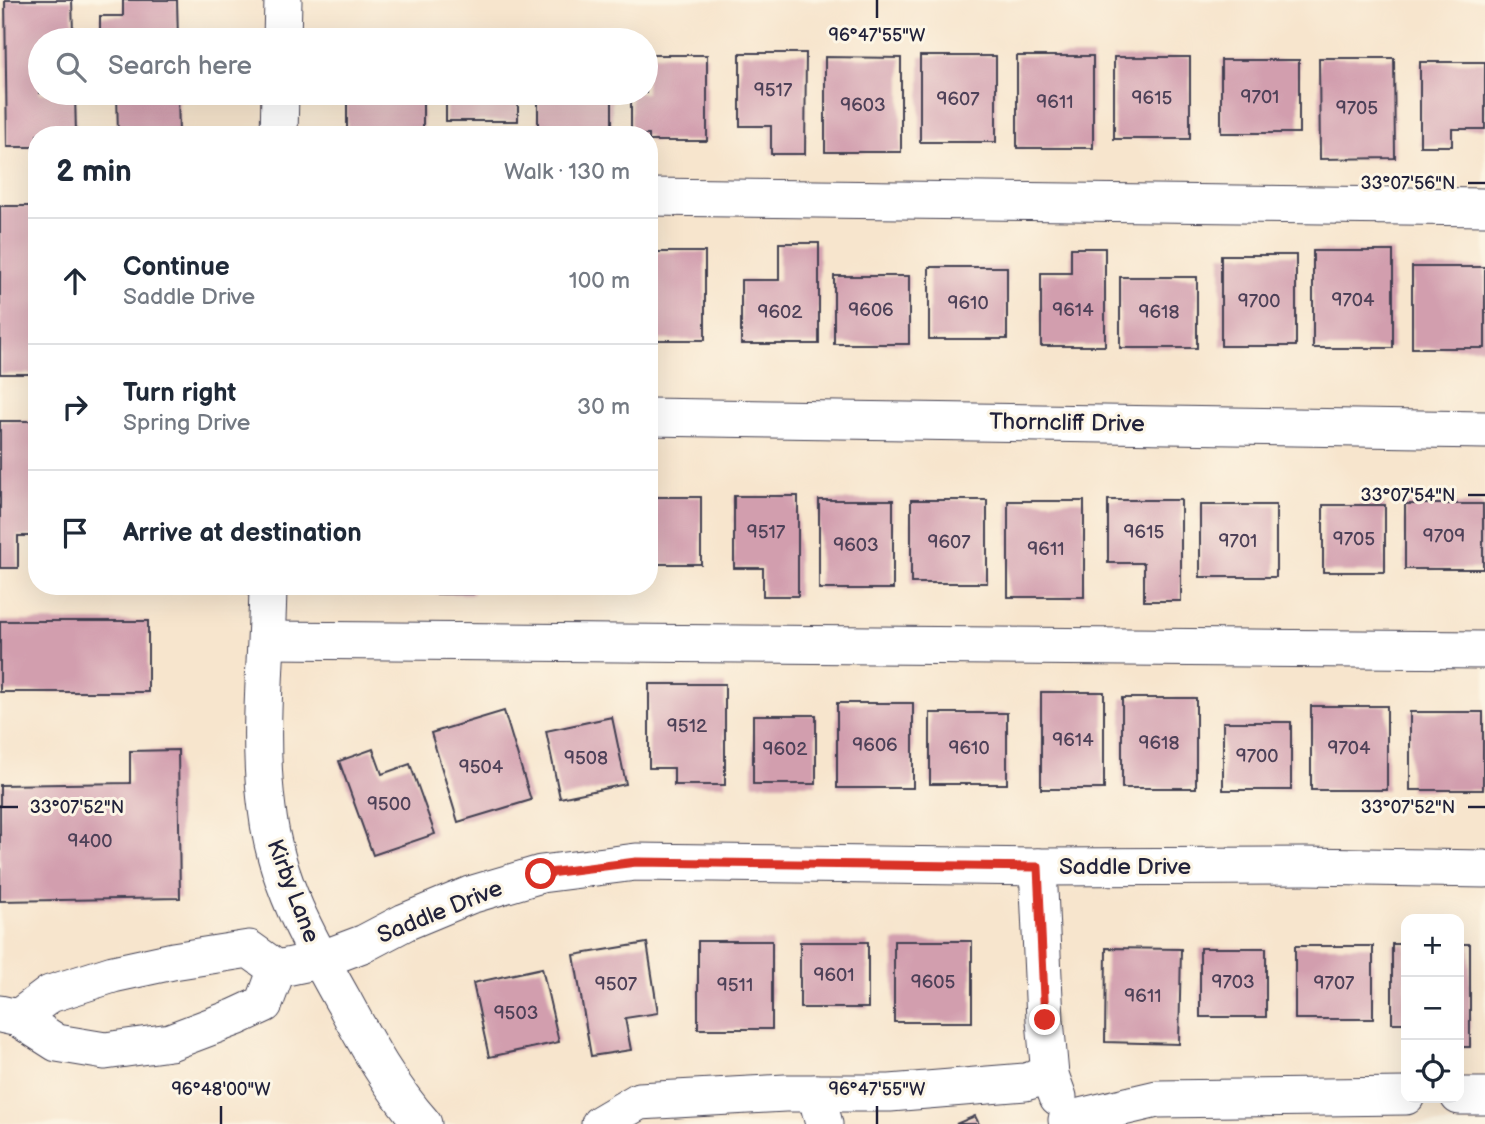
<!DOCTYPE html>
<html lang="en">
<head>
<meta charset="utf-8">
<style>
	:root { --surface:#fff; --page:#f6f6f7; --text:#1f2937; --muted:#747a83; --line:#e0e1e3 }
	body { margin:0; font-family:"Balsamiq Sans",sans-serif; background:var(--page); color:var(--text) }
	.controls { position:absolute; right:21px; bottom:21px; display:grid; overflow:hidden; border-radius:14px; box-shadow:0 7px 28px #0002 }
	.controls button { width:63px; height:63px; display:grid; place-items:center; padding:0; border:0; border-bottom:2px solid var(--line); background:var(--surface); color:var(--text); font:35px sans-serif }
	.stop { position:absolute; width:21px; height:21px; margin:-16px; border:5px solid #d93025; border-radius:50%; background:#fff }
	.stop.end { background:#d93025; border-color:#fff; box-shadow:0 2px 7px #0008 }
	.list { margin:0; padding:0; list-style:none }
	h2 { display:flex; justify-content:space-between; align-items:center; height:91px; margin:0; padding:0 28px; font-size:30px }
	h2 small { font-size:23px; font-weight:400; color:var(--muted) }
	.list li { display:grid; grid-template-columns:46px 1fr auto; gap:21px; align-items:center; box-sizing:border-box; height:126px; padding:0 28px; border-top:2px solid var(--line) }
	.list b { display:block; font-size:26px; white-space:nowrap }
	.list p { margin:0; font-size:23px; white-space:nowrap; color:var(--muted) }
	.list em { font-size:23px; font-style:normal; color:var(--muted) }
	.icon { flex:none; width:38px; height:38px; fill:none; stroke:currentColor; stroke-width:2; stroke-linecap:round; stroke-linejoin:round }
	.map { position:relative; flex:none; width:1485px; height:1124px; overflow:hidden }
	.search { position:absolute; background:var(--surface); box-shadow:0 7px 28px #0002; left:28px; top:28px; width:630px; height:77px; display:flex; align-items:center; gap:18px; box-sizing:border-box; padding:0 24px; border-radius:38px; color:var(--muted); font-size:26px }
	.panel { position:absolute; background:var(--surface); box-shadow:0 7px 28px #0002; left:28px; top:126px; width:630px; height:469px; border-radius:28px }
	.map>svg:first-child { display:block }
	.building { fill:#d29eae }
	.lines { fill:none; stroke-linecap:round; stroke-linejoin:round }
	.minor-casing { stroke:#423f51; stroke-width:39 }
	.minor { stroke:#fff; stroke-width:37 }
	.route { stroke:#d93025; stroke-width:9 }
	.ticks { fill:none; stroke:#22223b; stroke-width:2.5 }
	.labels { text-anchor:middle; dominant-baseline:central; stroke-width:6; stroke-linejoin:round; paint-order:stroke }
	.number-label { font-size:19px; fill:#4e4158 }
	.street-label { font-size:23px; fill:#22223b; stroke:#fcf5e5 }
	.ticks-label { font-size:18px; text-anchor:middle; fill:#22223b; stroke:#fcf5e5; stroke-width:6; stroke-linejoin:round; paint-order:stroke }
</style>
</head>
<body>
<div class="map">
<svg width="1485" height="1124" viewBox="0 0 1485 1124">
	<rect width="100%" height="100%" fill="#fcf5e5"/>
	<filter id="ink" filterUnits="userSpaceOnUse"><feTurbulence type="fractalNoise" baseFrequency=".0143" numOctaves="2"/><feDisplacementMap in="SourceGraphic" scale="14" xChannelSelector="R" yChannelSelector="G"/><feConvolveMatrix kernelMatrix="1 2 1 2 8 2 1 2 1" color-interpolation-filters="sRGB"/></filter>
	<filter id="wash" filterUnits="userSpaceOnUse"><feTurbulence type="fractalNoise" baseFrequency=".00686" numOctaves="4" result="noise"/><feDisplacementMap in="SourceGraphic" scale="28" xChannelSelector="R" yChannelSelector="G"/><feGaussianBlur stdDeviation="1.57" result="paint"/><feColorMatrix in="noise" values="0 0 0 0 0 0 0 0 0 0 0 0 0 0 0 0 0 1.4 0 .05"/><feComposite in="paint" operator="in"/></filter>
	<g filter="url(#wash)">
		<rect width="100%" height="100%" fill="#f7e5cd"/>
		<g id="blocks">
			<g class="building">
				<polygon points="5,0 72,0 73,32 100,31 100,16 123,16 123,0 177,0 178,40 40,40 40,93 75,93 76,135 37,135 37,147 7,147"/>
				<polygon points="740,53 806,53 805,154 771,154 771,126 740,126"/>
				<polygon points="646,55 707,55 707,141 649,141 649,135 631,135 631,93 646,93"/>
				<rect x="920" y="56" width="76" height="86"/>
				<rect x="1017" y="56" width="76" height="92"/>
				<polygon points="825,57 901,58 901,152 825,152"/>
				<rect x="1114" y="57" width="76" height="82"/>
				<polygon points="1319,58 1394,58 1395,158 1320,159"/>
				<rect x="1221" y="60" width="78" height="73"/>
				<polygon points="1420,62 1485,62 1485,129 1452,129 1452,146 1420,146"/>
				<polygon points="117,93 178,93 179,135 118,135"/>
				<rect x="347" y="93" width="76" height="42"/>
				<rect x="446" y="93" width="72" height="28"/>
				<rect x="538" y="93" width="74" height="36"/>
				<rect x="0" y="206" width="37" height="168"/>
				<polygon points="779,243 819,243 819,344 741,344 741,280 779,280"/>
				<polygon points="1071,248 1105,248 1105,346 1041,346 1041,273 1071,273"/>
				<rect x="1313" y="251" width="80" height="97"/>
				<rect x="649" y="252" width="56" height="88"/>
				<rect x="1221" y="255" width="75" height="91"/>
				<rect x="929" y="267" width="78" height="72"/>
				<rect x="1412" y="267" width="73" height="81"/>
				<rect x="834" y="276" width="75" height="68"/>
				<rect x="1120" y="277" width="77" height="71"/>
				<polygon points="0,421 37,421 37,536 18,536 18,568 0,568"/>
				<polygon points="734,496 798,496 798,596 763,596 763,568 734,568"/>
				<rect x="649" y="497" width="52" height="67"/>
				<rect x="819" y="500" width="74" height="89"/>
				<rect x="911" y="500" width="76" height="83"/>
				<polygon points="1108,500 1181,500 1181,601 1144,601 1144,563 1108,563"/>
				<rect x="1008" y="501" width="76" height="96"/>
				<rect x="1405" y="504" width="78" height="65"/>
				<rect x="1200" y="505" width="76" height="72"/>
				<rect x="1323" y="505" width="62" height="67"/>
				<rect x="435" y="586" width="38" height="8"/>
				<rect x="0" y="621" width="148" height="71"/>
				<polygon points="649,684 725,684 725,785 674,785 674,768 649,768"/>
				<rect x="1041" y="692" width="63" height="97"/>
				<rect x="1122" y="698" width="74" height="90"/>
				<rect x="837" y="703" width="76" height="85"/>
				<rect x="1311" y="706" width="76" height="84"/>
				<polygon points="504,711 531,800 458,822 431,733"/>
				<rect x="1410" y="712" width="73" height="78"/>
				<rect x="930" y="713" width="77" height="71"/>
				<rect x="753" y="715" width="63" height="69"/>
				<polygon points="612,717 626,784 560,798 546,731"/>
				<rect x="1223" y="722" width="68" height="68"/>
				<polygon points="373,749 382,774 410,764 435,834 373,855 339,761"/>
				<polygon points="178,750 180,898 0,901 0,785 130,783 130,751"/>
				<rect x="698" y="941" width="74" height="88"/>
				<rect x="894" y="941" width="78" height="81"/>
				<rect x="800" y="942" width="68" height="66"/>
				<polygon points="647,943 658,1013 625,1018 631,1050 591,1056 574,955"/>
				<rect x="1392" y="944" width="14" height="79"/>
				<rect x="1459" y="944" width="11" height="103"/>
				<rect x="1295" y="946" width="78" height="73"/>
				<polygon points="1106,948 1181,949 1179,1044 1105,1042"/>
				<rect x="1200" y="948" width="66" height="69"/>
				<polygon points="542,968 559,1042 489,1057 473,983"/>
				<polygon points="975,1116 979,1124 956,1124"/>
			</g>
		</g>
	</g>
	<g filter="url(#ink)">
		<use href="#blocks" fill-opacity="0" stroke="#423f51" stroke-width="2"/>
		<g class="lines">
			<g class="minor-casing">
				<g id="minor">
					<polyline points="282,40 283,0"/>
					<polyline points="279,135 280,93"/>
					<polyline points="649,197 1485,207"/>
					<polyline points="649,417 1485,430"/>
					<path d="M268 586C267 660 257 735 267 809 275 881 310 942 345 1004 367 1045 392 1089 423 1124"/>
					<polyline points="267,640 1485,650"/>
					<polyline points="1038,867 1045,1020 1050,1075 1058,1097"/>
					<polyline points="0,1014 18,1018 57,1043 105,1051 170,1042 236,1017 264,1004 277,969"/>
					<polyline points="18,1018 50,994 113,974 173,961 249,949 277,969 320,960 365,943 405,922 470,895 541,874 636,862 1038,867 1306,866 1485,869"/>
					<polyline points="816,1093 824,1124"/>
					<polyline points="1459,1096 1485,1096"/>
					<polyline points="1067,1120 1157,1099 1406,1096"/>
					<polyline points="600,1124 639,1101 785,1093 890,1093 1025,1082 1050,1075"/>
				</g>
			</g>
			<use href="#minor" class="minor"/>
		</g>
	</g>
	<g class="lines" filter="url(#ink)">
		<polyline class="route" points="541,874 636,862 1038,867 1045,1020"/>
	</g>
	<path class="ticks" d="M877 0V18M1468 183H1485M1468 495H1485M0 807H18M1468 807H1485M221 1106V1124M877 1106V1124"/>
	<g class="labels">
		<g class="number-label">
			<text x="773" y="90">9517</text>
			<text x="1260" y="97">9701</text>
			<text x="1152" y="98">9615</text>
			<text x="958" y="99">9607</text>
			<text x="1055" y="102">9611</text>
			<text x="863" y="105">9603</text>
			<text x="1357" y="108">9705</text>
			<text x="1353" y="300">9704</text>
			<text x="1259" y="301">9700</text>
			<text x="968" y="303">9610</text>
			<text x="871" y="310">9606</text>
			<text x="1073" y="310">9614</text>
			<text x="780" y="312">9602</text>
			<text x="1159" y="312">9618</text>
			<text x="766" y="532">9517</text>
			<text x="1144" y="532">9615</text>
			<text x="1444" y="536">9709</text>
			<text x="1354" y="539">9705</text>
			<text x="1238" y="541">9701</text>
			<text x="949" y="542">9607</text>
			<text x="856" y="545">9603</text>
			<text x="1046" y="549">9611</text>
			<text x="687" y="726">9512</text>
			<text x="1073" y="740">9614</text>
			<text x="1159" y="743">9618</text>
			<text x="875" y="745">9606</text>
			<text x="969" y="748">9610</text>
			<text x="1349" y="748">9704</text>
			<text x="785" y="749">9602</text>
			<text x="1257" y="756">9700</text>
			<text x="586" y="758">9508</text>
			<text x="481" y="767">9504</text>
			<text x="389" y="804">9500</text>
			<text x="90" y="841">9400</text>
			<text x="834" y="975">9601</text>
			<text x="933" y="982">9605</text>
			<text x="1233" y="982">9703</text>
			<text x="1334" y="983">9707</text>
			<text x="616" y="984">9507</text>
			<text x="735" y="985">9511</text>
			<text x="1143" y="996">9611</text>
			<text x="516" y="1013">9503</text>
		</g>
		<g class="street-label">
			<text transform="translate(1067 423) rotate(1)">Thorncliff Drive</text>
			<text x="1125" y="867">Saddle Drive</text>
			<text transform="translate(293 891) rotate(69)">Kirby Lane</text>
			<text transform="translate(440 912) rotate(-22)">Saddle Drive</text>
		</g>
	</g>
	<g class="ticks-label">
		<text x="877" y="41">96°47'55"W</text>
		<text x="1408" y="189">33°07'56"N</text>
		<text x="1408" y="501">33°07'54"N</text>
		<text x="77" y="813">33°07'52"N</text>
		<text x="1408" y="813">33°07'52"N</text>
		<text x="221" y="1095">96°48'00"W</text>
		<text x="877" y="1095">96°47'55"W</text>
	</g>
</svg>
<div class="controls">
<button>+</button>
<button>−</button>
<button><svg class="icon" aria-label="locate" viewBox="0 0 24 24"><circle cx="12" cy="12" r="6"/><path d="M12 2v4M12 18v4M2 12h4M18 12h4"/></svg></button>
</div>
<div class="stop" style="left:541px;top:874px"></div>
<div class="stop end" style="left:1045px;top:1020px"></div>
<div class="search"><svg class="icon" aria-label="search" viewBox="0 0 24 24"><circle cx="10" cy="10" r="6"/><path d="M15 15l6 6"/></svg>Search here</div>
<section class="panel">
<h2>2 min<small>Walk · 130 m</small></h2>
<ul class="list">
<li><svg class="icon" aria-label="ahead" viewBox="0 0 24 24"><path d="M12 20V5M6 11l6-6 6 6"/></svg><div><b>Continue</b><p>Saddle Drive</p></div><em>100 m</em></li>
<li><svg class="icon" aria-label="right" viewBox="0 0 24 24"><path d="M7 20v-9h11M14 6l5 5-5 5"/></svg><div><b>Turn right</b><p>Spring Drive</p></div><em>30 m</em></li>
<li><svg class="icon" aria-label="arrive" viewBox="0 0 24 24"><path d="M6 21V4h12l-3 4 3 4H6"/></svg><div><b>Arrive at destination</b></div></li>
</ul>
</section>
</div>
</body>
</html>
